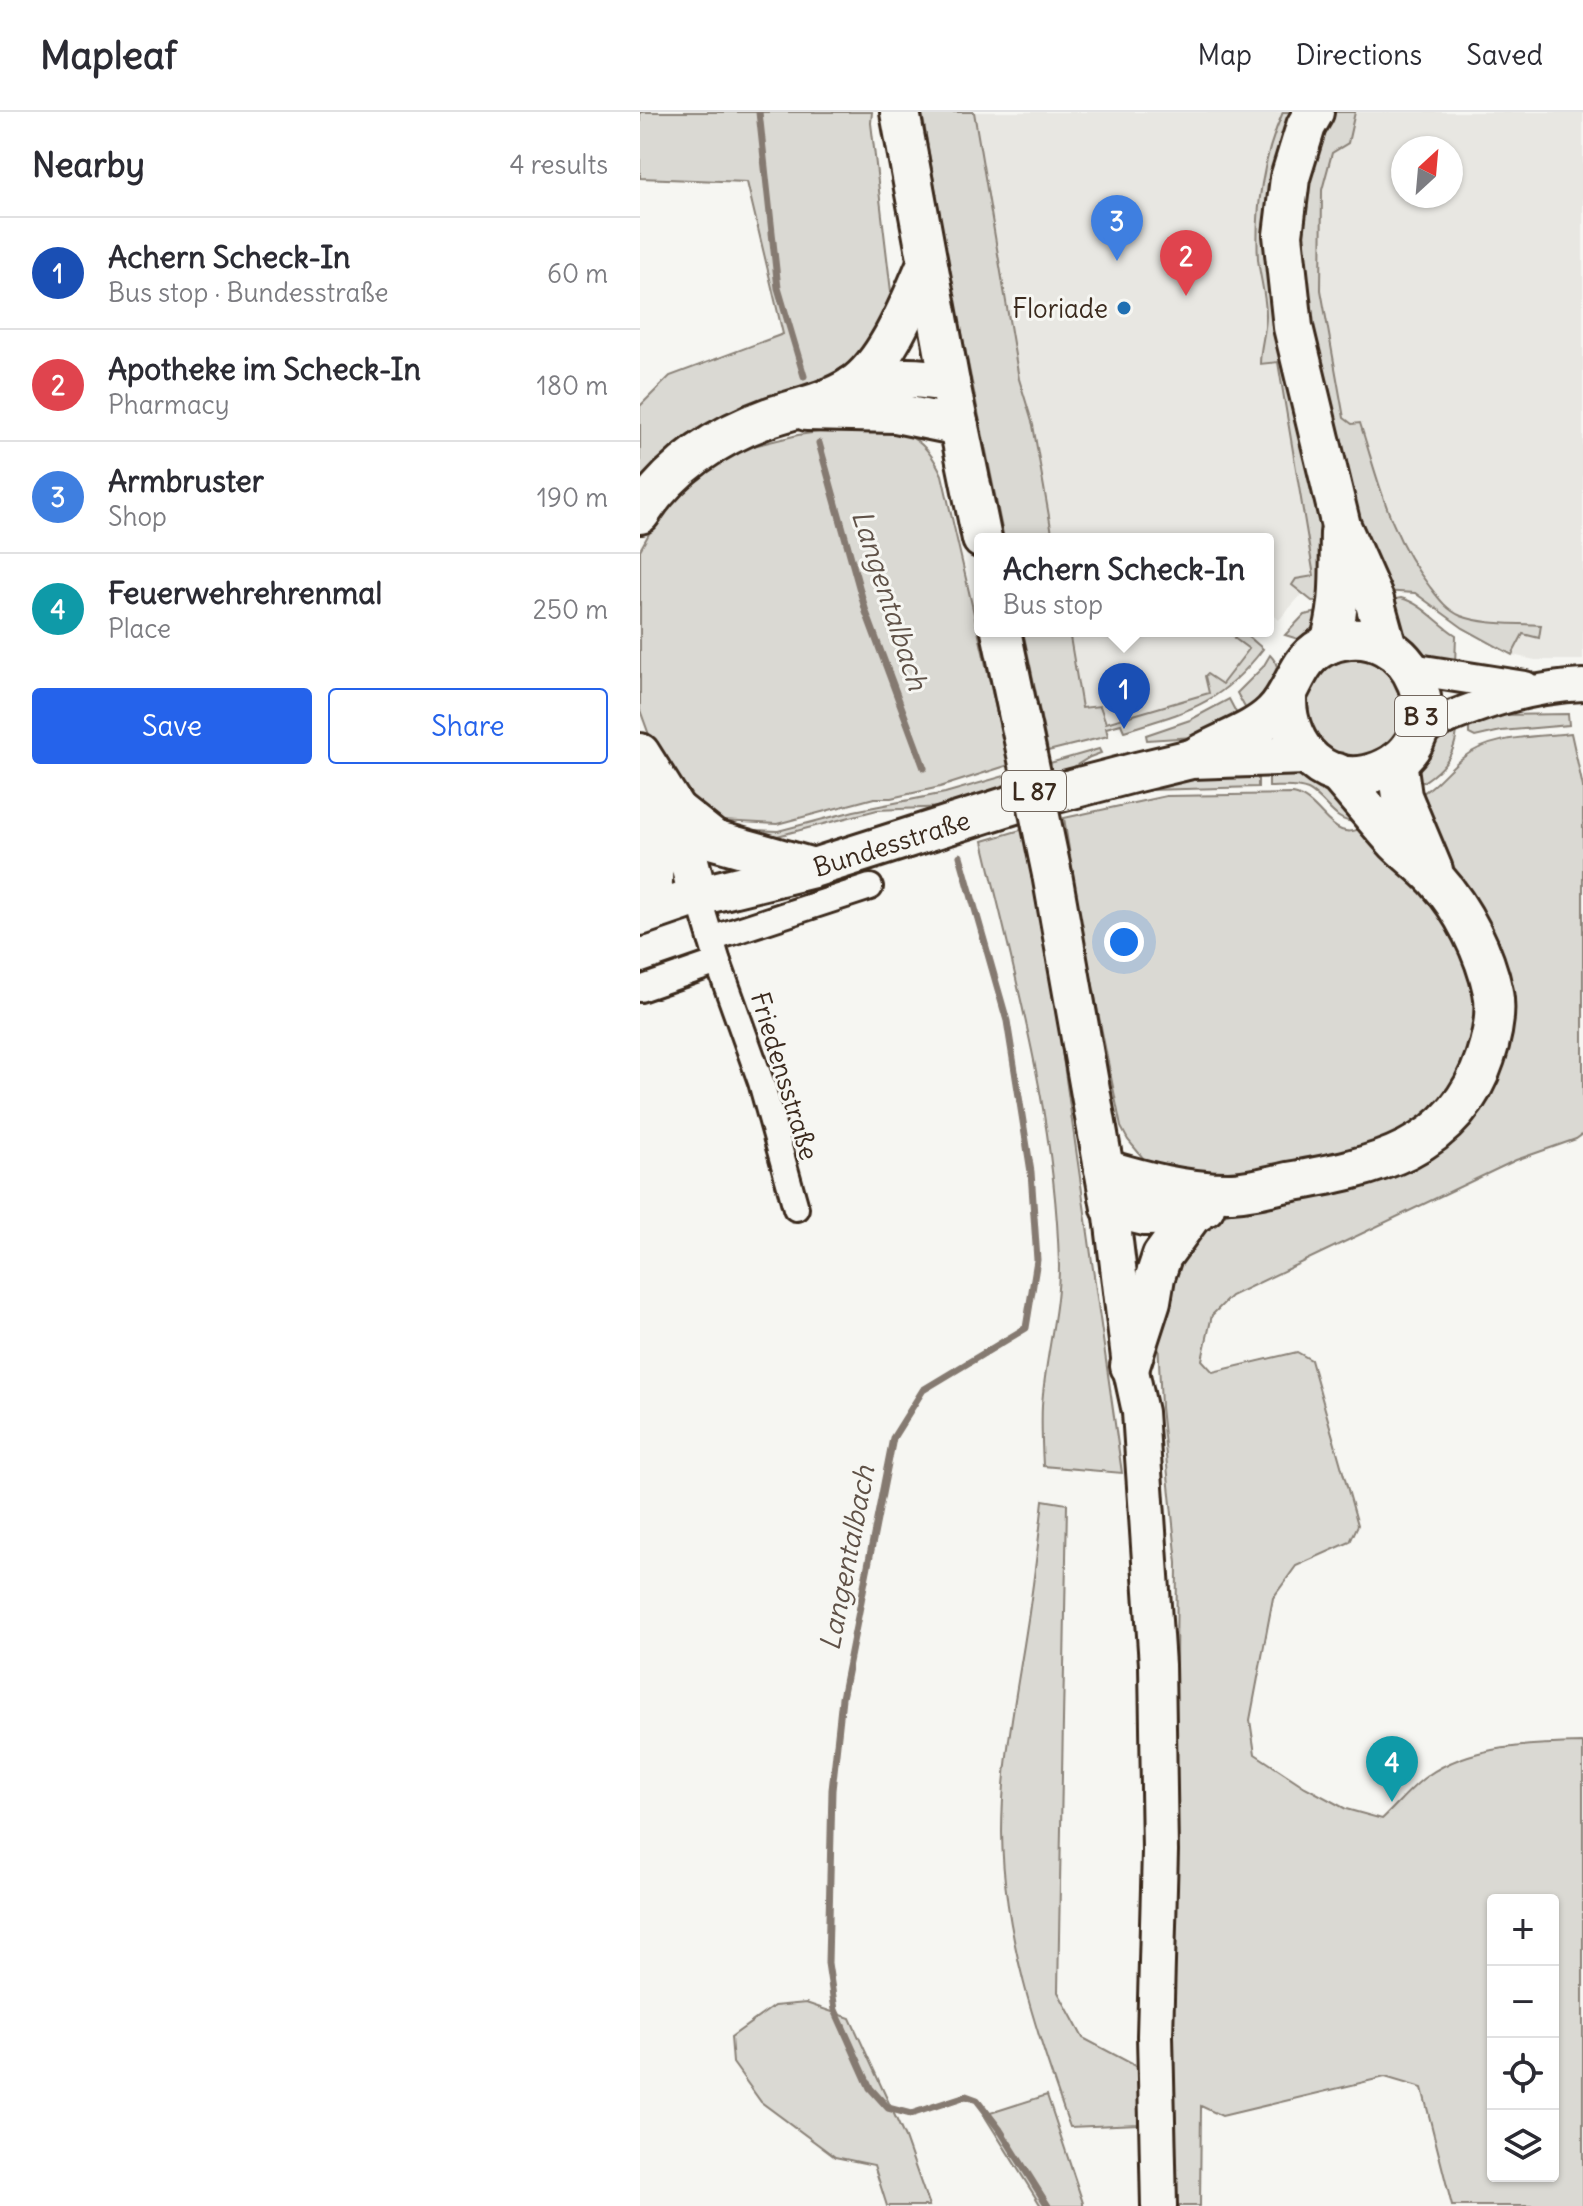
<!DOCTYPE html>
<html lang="en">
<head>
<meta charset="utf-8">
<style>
	:root { --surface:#fff; --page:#f7f7f7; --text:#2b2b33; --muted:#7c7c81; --line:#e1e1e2; --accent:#2563eb }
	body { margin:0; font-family:Delius,sans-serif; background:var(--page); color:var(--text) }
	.controls { position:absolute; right:24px; bottom:24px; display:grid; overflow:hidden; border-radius:8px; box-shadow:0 2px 6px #0004 }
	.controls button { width:72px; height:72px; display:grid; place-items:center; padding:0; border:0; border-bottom:2px solid var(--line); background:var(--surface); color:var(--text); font:40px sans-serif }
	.compass { position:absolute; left:751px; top:24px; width:72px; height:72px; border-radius:50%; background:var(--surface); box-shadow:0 2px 6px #0004; rotate:26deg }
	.you { position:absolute; left:484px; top:830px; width:28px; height:28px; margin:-20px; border:6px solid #fff; border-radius:50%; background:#1a73e8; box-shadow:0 0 0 12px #1a73e833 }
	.badge { display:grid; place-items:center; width:52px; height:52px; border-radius:50%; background:var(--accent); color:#fff; font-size:26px; font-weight:700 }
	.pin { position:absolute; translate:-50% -66px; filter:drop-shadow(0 2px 4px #0008) }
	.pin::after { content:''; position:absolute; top:42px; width:28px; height:24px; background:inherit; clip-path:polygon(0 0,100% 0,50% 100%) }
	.popup { position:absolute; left:334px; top:421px; width:300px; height:104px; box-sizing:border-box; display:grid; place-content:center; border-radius:8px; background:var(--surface); filter:drop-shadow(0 2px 6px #0005); font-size:26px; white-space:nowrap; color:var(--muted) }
	.popup b { font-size:30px; color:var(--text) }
	.popup::after { content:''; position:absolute; left:50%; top:100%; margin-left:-16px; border:16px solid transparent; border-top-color:var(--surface) }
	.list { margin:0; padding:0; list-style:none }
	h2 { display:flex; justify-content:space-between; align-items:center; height:104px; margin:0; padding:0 32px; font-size:34px }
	h2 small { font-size:26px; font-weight:400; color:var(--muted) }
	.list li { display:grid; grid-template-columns:52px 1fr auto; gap:24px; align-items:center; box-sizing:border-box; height:112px; padding:0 32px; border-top:2px solid var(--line) }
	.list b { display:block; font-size:30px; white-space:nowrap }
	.list p { margin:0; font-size:26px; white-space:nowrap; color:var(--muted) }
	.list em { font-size:26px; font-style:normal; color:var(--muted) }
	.actions { display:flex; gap:16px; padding:24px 32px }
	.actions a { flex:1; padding:18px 0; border:2px solid var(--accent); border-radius:8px; text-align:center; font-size:28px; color:var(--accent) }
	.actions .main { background:var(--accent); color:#fff }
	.icon { flex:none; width:44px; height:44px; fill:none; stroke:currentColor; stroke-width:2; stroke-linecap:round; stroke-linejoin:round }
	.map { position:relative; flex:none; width:943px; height:2094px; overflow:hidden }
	header { display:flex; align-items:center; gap:48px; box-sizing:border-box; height:112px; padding:0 40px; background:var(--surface); border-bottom:2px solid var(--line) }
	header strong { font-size:38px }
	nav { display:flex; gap:44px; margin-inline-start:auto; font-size:28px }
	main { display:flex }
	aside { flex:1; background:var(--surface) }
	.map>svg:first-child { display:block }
	.built { fill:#e8e7e2; fill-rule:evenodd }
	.green { fill:#dad9d3; stroke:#8a8278; stroke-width:2; fill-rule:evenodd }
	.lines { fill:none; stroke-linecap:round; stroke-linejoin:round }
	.stream { stroke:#857a71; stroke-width:7 }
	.minor-casing { stroke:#3b2a1e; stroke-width:30 }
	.tertiary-casing { stroke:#3b2a1e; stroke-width:36 }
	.secondary-casing { stroke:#3b2a1e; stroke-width:40 }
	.primary-casing { stroke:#3b2a1e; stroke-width:44 }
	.minor { stroke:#f6f6f2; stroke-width:24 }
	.tertiary { stroke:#f6f6f2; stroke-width:30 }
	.secondary { stroke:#f6f6f2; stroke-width:34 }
	.primary { stroke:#f6f6f2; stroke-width:38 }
	.primary-bridge-casing { stroke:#3b2a1e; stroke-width:44; stroke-linecap:butt }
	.primary-bridge { stroke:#f6f6f2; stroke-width:38 }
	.poi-dot { fill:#1f6fb2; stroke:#f6f6f2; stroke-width:3 }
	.labels { text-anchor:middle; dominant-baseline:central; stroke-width:6; stroke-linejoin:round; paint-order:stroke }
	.shield { fill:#f6f6f2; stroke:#73675e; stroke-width:2 }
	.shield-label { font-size:24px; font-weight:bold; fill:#3b2a1e }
	.poi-label { font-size:26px; fill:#3b2a1e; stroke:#f6f6f2; text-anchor:end }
	.street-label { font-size:26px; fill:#3b2a1e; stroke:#f6f6f2 }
	.water-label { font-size:28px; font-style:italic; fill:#605248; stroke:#f6f6f2 }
</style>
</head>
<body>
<header>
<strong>Mapleaf</strong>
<nav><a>Map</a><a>Directions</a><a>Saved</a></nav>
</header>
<main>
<aside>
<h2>Nearby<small>4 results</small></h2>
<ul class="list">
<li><span class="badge" style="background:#1a4fb4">1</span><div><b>Achern Scheck-In</b><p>Bus stop · Bundesstraße</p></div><em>60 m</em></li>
<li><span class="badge" style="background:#e0444e">2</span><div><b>Apotheke im Scheck-In</b><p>Pharmacy</p></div><em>180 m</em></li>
<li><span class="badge" style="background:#3f7fe0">3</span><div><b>Armbruster</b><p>Shop</p></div><em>190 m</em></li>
<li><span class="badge" style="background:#0f9aa8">4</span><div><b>Feuerwehrehrenmal</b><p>Place</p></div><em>250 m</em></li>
</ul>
<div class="actions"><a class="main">Save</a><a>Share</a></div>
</aside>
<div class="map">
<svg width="943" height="2094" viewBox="0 0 943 2094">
	<rect width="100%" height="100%" fill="#f6f6f2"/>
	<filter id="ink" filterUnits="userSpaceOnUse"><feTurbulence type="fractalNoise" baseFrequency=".0125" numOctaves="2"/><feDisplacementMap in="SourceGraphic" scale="16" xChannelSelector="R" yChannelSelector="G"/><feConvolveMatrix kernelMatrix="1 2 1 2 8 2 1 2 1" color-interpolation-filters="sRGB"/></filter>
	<g filter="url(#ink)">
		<g class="built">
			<polygon points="334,0 643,0 629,42 618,99 627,200 620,252 638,250 674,464 656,467 652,472 662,482 639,508 628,498 628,427 413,427 393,313 379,267"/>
			<path d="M715 0H943V548H895L872 543 883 521 901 513 842 509 820 503 804 493 777 459 754 419 721 311 712 312 704 306 681 178 682 78 692 41 708 31ZM763 36H811V84H763Z"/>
			<polygon points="429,519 601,519 595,526 609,537 582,573 567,562 570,581 465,611 442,597"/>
		</g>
		<g class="green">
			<polygon points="0,0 232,0 231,11 252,188 224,248 0,379 0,294 30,264 143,222 107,70 0,66"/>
			<polygon points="282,0 334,0 379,267 393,313 413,427 364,427 310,163"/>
			<path d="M643 0H654L642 31 689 488 672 489 652 473 656 467 674 464 638 250 620 252C620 235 626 220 626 203 626 184 620 166 618 147 615 98 623 45 643 0Z"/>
			<path d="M694 0H715L708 31 692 41 682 78 681 178 704 306 712 312 720 311C739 370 750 425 790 475 799 487 807 498 821 504 845 513 875 511 901 513L899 526 883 522 872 543 823 516 775 481 742 479C715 394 688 308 673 220 666 180 659 139 663 99 666 65 678 30 694 0Z"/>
			<path d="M228 313C267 320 285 325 302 363L369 653 300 675 251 686H234L137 712 82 709 68 712 19 650 0 598V438L22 398 58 362 105 336 158 323Z"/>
			<path d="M761 486C783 492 797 511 816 523L815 554C769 540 766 530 745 489Z"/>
			<polygon points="689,498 672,525 658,527 645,523 664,503"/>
			<path d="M383 519H429L442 596 460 594 466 611 569 581 565 564 567 562 582 572 609 537 594 526 598 522 607 523 623 537C580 593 549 599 484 619L481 612 466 616 468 624 408 639Z"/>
			<path d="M630 543C651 564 624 585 609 603L597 581 623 555Z"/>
			<polygon points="697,545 738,546 766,577 764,618 734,646 692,644 665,613 667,572"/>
			<polygon points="589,587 600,608 554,625 507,628 506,623 550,608"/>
			<polygon points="928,602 929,613 861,619 835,625 829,622 829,609 860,603"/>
			<path d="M817 612C818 642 800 662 774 675 779 638 786 631 817 612Z"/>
			<path d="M931 621 943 675V1022L936 1027 876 1048 591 1184 572 1203 562 1248 573 1260 657 1240 671 1248 718 1413 710 1430 656 1454 633 1486 610 1608 615 1642 665 1675 706 1697 742 1707C757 1693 771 1675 787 1664 831 1633 892 1632 943 1631V2094H812L782 1976 745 1965 582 2004 561 1994 560 2094H536L532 1963 537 1451 521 1295 517 1202 522 1173 574 1105 749 1064 863 942 813 762 773 687C795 676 803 662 821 647 850 623 896 625 931 621ZM853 1788H913V2064H853Z"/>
			<polygon points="459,637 461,641 450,645 419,664 306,695 237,698 122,728 88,717 138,719 214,699 305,681"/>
			<path d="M629 654 676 665 715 710C693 710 686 687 668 678 656 673 641 675 629 675Z"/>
			<polygon points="618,655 618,675 508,678 343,721 466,682 548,663"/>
			<path d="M653 682C684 688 691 738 729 712L774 764 825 838 837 882 834 921 822 955 792 1000 750 1027 664 1052 578 1066 508 1052 488 1028 481 1015 443 825 424 706 526 684Z"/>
			<path d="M384 717 406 826 482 1361 403 1354C402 1334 401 1313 402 1293 405 1246 419 1201 419 1154 416 1009 376 869 343 729Z"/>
			<path d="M403 1388 427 1392 418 1880 443 1926 498 1955V2012L430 2015C396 1920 363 1822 362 1720 362 1657 374 1594 384 1533 392 1484 398 1436 403 1388Z"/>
			<polygon points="166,1891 210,1906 265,2026 289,2094 247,2094 234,2053 195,2045 121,1990 93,1951 91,1925 134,1894"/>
			<polygon points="407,1983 443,2091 443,2094 401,2094 344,2003"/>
		</g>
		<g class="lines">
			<g class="stream">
				<polyline points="119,0 138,176 164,264"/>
				<polyline points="179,331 226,500 284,656"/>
				<polyline points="320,744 367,909 391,1060 397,1148 386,1216 283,1278 253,1326 202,1586 192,1678 188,1851 195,1898 230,1976 248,1996 271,2002 326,1984 337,1988 360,2018 408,2094"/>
			</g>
			<g class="minor-casing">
				<g id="minor">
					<polyline points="58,784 78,850 121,970 156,1096"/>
					<polyline points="71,827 230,775"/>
					<polyline points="0,877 78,850"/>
				</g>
			</g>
			<g class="tertiary-casing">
				<g id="tertiary">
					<polyline points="771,557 885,575"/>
					<path d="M779 618C835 594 882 576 943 573"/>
				</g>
			</g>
			<g class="secondary-casing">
				<polyline id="secondary" points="471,1096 490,1254 500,1300 517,1553 520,1739 515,1924 519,2094"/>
			</g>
			<g class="primary-casing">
				<g id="primary">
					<polyline points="260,0 310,271 342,427"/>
					<polyline points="674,0 666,14 650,66 643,123 653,215 701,414 734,488 747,535"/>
					<path d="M212 274C249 265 272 263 310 271"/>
					<polyline points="167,299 255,301 319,314"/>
					<path d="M0 402C31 354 77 324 130 305 157 296 187 290 211 275 247 252 271 188 287 151"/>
					<polyline points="361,519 377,595"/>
					<path d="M689 532C702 497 699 458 700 421"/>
					<polyline points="0,641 36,698 58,784"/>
					<path d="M559 643C583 629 614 620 633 601 656 579 655 545 689 532 774 500 822 627 739 659 687 679 646 636 647 586"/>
					<polyline points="757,649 762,684 793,758"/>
					<polyline points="0,672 14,736 12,799"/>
					<polyline points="36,698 74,728 170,755"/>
					<polyline points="412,762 471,1096 505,1104 552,1103"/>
					<path id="s1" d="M0 804 58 784 173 756 378 691 497 660 551 647 666 643"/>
					<path d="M464 1057C504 1069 546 1080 588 1080 608 1080 629 1074 648 1070 733 1056 815 1038 845 946 852 925 857 901 853 880 845 841 823 797 796 767 784 754 769 743 756 730 736 708 717 684 697 661"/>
					<polyline points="490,1254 511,1189 515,1165 522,1144 552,1103 565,1095"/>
				</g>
			</g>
			<use href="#minor" class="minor"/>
			<use href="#tertiary" class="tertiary"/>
			<use href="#secondary" class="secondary"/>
			<use href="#primary" class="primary"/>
			<g class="primary-bridge-casing">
				<polyline id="primary-bridge" points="377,595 412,762"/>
			</g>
			<use href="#primary-bridge" class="primary-bridge"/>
		</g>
	</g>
	<circle class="poi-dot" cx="484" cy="196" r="8"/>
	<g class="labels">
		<g class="shield">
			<rect x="755" y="584" width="52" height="40" rx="6"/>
			<rect x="362" y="659" width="64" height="40" rx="6"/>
		</g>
		<g class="shield-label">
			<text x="781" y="604">B 3</text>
			<text x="394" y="679">L 87</text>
		</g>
		<g class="poi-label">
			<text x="468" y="196">Floriade</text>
		</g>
		<g class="street-label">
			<text stroke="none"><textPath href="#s1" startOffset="262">Bundesstraße</textPath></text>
			<text transform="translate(145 964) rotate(73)">Friedensstraße</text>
		</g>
		<g class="water-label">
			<text transform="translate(250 488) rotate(72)">Langentalbach</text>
			<text transform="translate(207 1446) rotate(-79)">Langentalbach</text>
		</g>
	</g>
</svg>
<div class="controls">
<button>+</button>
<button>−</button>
<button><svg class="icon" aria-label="locate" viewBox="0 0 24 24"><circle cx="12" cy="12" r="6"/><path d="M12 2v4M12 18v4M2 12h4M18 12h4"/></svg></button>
<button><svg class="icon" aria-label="layers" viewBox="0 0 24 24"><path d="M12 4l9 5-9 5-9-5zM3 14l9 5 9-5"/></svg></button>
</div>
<svg class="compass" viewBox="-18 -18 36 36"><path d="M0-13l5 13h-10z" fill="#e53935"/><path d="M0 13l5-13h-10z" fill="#7c7c81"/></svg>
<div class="you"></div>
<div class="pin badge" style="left:484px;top:617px;background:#1a4fb4">1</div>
<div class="popup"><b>Achern Scheck-In</b>Bus stop</div>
<div class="pin badge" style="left:546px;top:184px;background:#e0444e">2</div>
<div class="pin badge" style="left:477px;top:149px;background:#3f7fe0">3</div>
<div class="pin badge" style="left:752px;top:1690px;background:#0f9aa8">4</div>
</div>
</main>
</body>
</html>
